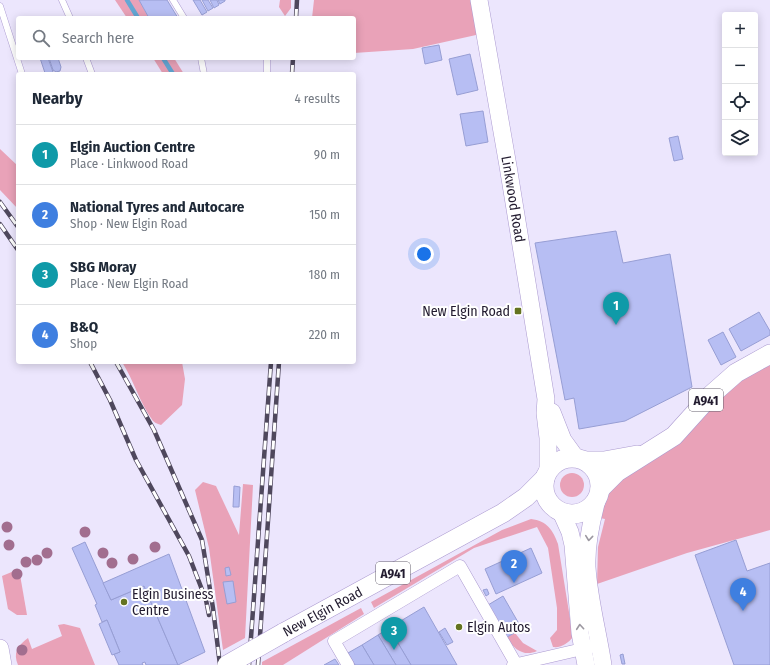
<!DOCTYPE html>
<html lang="en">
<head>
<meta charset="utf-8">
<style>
	:root { --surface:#fff; --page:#f2f2f3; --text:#1f2937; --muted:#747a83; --line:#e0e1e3; --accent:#0b8043 }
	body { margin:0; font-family:"Fira Sans Condensed",sans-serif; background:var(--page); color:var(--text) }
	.controls { position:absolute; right:12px; top:12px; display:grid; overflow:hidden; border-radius:4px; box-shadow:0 2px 10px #0003 }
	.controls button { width:36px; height:36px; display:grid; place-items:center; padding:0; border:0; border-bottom:1px solid var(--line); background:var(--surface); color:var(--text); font:20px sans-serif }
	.you { position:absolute; left:424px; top:254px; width:14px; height:14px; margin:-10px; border:3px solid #fff; border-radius:50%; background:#1a73e8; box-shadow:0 0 0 6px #1a73e833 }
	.badge { display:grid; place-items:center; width:26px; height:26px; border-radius:50%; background:var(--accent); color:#fff; font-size:13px; font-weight:700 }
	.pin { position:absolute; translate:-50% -33px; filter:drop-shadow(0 1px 2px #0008) }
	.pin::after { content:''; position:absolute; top:21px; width:14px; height:12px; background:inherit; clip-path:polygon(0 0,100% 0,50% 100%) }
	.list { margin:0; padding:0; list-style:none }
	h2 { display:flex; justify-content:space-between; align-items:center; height:52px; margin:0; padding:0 16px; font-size:17px }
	h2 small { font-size:13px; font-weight:400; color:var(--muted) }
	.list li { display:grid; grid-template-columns:26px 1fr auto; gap:12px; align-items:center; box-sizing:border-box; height:60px; padding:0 16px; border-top:1px solid var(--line) }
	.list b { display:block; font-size:15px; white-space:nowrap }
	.list p { margin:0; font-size:13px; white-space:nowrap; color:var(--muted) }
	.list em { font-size:13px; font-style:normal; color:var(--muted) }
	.icon { flex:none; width:22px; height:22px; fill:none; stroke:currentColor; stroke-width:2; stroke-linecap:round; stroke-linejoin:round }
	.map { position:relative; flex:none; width:770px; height:665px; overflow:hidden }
	.search { position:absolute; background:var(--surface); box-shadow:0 2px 10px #0003; left:16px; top:16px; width:340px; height:44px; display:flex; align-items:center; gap:10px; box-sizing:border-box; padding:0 14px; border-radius:4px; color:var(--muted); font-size:15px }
	.panel { position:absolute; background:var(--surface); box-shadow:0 2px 10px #0003; left:16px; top:72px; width:340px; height:292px; border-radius:4px }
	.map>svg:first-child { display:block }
	.green { fill:#e9a2b8 }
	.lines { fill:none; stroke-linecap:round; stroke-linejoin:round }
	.stream { stroke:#63a7d4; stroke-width:4.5 }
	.building { fill:#b7bef3; stroke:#979ed4 }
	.lane-casing { stroke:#ab9ad0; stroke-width:7 }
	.street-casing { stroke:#ab9ad0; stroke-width:13 }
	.secondary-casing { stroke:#ab9ad0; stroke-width:18 }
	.primary-casing { stroke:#ab9ad0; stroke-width:20 }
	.lane { stroke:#fff; stroke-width:6 }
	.street { stroke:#fff; stroke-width:12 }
	.secondary { stroke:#fff; stroke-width:17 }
	.primary { stroke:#fff; stroke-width:19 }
	.rail-casing { stroke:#4f485d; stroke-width:4.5 }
	.rail { stroke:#fff; stroke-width:3; stroke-dasharray:9; stroke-linecap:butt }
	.primary-bridge-casing { stroke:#ab9ad0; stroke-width:20; stroke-linecap:butt }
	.primary-bridge { stroke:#fff; stroke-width:19 }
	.tree { fill:#a26e8f }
	.oneway { stroke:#9c98a1 }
	.poi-dot { fill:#647320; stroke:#fff; stroke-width:1.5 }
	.labels { text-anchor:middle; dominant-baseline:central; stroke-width:4; stroke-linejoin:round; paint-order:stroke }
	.shield { fill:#fff; stroke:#645f6d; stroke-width:1 }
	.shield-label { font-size:13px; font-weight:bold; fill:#221b2f }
	.street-label { font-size:14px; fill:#221b2f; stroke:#fff }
	.poi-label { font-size:14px; fill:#221b2f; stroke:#fff; text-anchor:start }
</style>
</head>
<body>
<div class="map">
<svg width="770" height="665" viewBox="0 0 770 665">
	<rect width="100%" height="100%" fill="#ece6fd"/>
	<g class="green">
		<polygon points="115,0 139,0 149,18 127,18"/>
		<polygon points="280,0 291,0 291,8 285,16 279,7"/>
		<polygon points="314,0 479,0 485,33 413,49 354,53 354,18 312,18"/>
		<polygon points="153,58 174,58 184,74 163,74"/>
		<polygon points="0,149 18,166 18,209 0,190"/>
		<polygon points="770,354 770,530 687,553 597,584 598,547 605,519 579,514 589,509 597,500"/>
		<path d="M122 362H182L185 379 182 405 161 425C157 424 153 422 151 418 140 403 133 379 122 362Z"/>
		<circle cx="572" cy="485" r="12"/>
		<polygon points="203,482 216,486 239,535 243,484 253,485 245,638 223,650 209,548 195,490"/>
		<path d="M531 519C547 521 553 530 558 544L573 637C568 643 562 648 553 647L550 638 557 630V608L548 548 537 527 474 548 374 608 371 602 502 530Z"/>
		<polygon points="19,569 27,615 17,615 8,609 2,576"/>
		<polygon points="361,608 364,614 283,665 262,665 262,662"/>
		<path d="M64 624 80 628 95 665H18C13 653 17 646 28 638L32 649 62 636 58 625Z"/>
		<path d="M515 633 523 643 537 651C524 657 513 649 507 637Z"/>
	</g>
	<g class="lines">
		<g class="stream">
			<polyline points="127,0 138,18"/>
			<polyline points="163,58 173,74"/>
		</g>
	</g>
	<g class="building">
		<polygon points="139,0 167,0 178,18 149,18"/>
		<polygon points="193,0 200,0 207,12 202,15"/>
		<polygon points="202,0 208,0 213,8 208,11"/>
		<polygon points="210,0 217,0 219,5 214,8"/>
		<polygon points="218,0 225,0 225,1 220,4"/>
		<polygon points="439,45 442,60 425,64 422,48"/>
		<polygon points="470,54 478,90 457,95 449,59"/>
		<polygon points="40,58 48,58 53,72 52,74 45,73"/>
		<polygon points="49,58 58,58 61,67 60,71 56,72 53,70"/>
		<polygon points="483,111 488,142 466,146 460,114"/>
		<polygon points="678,136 683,159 674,161 669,138"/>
		<polygon points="616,231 623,263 670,254 692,387 625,421 579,429 574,398 565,400 535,243"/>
		<polygon points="759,312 770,331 770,335 741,351 729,329"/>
		<polygon points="723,332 736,357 721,365 708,340"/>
		<polygon points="234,486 240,487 239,507 233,507"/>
		<polygon points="736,540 747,571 770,563 770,665 734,665 695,555"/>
		<polygon points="85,542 111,600 144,586 178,665 146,665 145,662 142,663 143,665 119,665 114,654 120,652 107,620 102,622 95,605 97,604 72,548"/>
		<polygon points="531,548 542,573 496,594 485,569"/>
		<polygon points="169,554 205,652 178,665 144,586 111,600 103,583"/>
		<polygon points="229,567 231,575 226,576 225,568"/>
		<polygon points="233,581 236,602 227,604 223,582"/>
		<polygon points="487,589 489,594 486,596 483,590"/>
		<polygon points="503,596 522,629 507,637 488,605"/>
		<polygon points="424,607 457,665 411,665 389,628"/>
		<polygon points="107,620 120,652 112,655 99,624"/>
		<polygon points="389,628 411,665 396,665 378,635"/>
		<polygon points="445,628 453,642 447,645 439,632"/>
		<polygon points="378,635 396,665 374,665 362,645"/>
		<polygon points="362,645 374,665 355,665 348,653"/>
		<polygon points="623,654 625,664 622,664 620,655"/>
		<polygon points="335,659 339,665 324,665"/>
	</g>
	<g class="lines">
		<g class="lane-casing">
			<g id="lane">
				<polyline points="62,0 70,18"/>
				<polyline points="173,0 184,18"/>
				<polyline points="0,6 22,74"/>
				<polyline points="86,58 92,74"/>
				<polyline points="201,58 204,74"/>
				<polyline points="267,74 267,58"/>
			</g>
		</g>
		<g class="street-casing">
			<g id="street">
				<polyline points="348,665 334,641 460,566 516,664"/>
				<polyline points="513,665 591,647"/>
			</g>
		</g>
		<g class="secondary-casing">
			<g id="secondary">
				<path id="s1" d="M479 0 508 166 546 399 545 413 548 438V471"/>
				<polyline points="552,412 563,440 576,458"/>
				<path d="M597 500C591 522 586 544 587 567 589 600 598 632 603 665"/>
				<polyline points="561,512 570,532 573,545 580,633 586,665"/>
				<polyline points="0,648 3,665"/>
			</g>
		</g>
		<g class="primary-casing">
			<g id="primary">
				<circle cx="572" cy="486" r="28"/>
				<polyline points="586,461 604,461 637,455"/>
				<polyline points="600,489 617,472 674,436 711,395 736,373 770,354"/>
				<path id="s2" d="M283 633 503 513 526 497 545 478"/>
			</g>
		</g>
		<use href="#lane" class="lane"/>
		<use href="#street" class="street"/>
		<use href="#secondary" class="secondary"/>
		<use href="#primary" class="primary"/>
		<g class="rail-casing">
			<g id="rail">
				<polyline points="296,18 297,0"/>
				<polyline points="292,74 293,58"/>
				<polyline points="0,202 18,227"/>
				<polyline points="0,224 18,250"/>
				<polyline points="90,362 110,400 136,460 189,556 206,600 209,615"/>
				<polyline points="116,362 154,430 202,540 213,608 220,665"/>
				<polyline points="249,665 271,362"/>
				<polyline points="258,665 279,362"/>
			</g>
		</g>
		<use href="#rail" class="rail"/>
		<g class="primary-bridge-casing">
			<polyline id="primary-bridge" points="227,665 283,633"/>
		</g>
		<use href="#primary-bridge" class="primary-bridge"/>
	</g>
	<g class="tree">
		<circle cx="7" cy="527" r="5.5"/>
		<circle cx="85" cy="532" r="5.5"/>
		<circle cx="9" cy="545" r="5.5"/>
		<circle cx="155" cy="547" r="5.5"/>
		<circle cx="47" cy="553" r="5.5"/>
		<circle cx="103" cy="553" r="5.5"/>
		<circle cx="133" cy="559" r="5.5"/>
		<circle cx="37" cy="560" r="5.5"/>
		<circle cx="26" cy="562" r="5.5"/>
		<circle cx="112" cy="563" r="5.5"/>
		<circle cx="17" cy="574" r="5.5"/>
		<circle cx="22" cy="650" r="5.5"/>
	</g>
	<defs><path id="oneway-chevron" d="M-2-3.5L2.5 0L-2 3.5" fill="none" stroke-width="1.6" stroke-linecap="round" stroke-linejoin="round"/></defs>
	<g class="oneway">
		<use href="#oneway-chevron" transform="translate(589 538) rotate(96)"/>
		<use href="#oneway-chevron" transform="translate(580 627) rotate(-95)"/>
	</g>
	<g class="poi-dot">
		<rect x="514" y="307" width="8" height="8" rx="2"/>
		<circle cx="124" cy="602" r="4"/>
		<circle cx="459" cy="627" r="4"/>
	</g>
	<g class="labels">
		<g class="shield">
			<rect x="689" y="389" width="34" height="22" rx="3"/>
			<rect x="376" y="562" width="34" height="22" rx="3"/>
		</g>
		<g class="shield-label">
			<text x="706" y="400">A941</text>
			<text x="393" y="573">A941</text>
		</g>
		<g class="street-label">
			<text stroke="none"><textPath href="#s1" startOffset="202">Linkwood Road</textPath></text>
			<text stroke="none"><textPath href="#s2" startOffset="45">New Elgin Road</textPath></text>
		</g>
		<g class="poi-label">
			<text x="510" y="311" text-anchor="end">New Elgin Road</text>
			<text x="132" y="594">Elgin Business<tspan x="132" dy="16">Centre</tspan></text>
			<text x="467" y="627">Elgin Autos</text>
		</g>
	</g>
</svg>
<div class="controls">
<button>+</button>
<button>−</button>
<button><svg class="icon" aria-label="locate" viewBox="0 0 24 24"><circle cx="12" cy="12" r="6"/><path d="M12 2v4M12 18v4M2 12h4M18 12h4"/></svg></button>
<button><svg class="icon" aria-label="layers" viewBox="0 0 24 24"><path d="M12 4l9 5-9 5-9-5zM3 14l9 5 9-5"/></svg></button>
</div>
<div class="you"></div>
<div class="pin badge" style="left:616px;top:325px;background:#0f9aa8">1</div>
<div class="pin badge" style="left:514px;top:583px;background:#3f7fe0">2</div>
<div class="pin badge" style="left:394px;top:650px;background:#0f9aa8">3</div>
<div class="pin badge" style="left:743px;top:611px;background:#3f7fe0">4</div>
<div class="search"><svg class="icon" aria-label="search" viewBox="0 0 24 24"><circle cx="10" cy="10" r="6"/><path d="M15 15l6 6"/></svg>Search here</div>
<section class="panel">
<h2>Nearby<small>4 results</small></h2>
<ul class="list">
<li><span class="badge" style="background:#0f9aa8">1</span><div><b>Elgin Auction Centre</b><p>Place · Linkwood Road</p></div><em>90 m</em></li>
<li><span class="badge" style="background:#3f7fe0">2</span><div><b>National Tyres and Autocare</b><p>Shop · New Elgin Road</p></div><em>150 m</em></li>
<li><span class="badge" style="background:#0f9aa8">3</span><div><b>SBG Moray</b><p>Place · New Elgin Road</p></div><em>180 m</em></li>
<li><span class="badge" style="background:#3f7fe0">4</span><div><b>B&amp;Q</b><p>Shop</p></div><em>220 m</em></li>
</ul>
</section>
</div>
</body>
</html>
